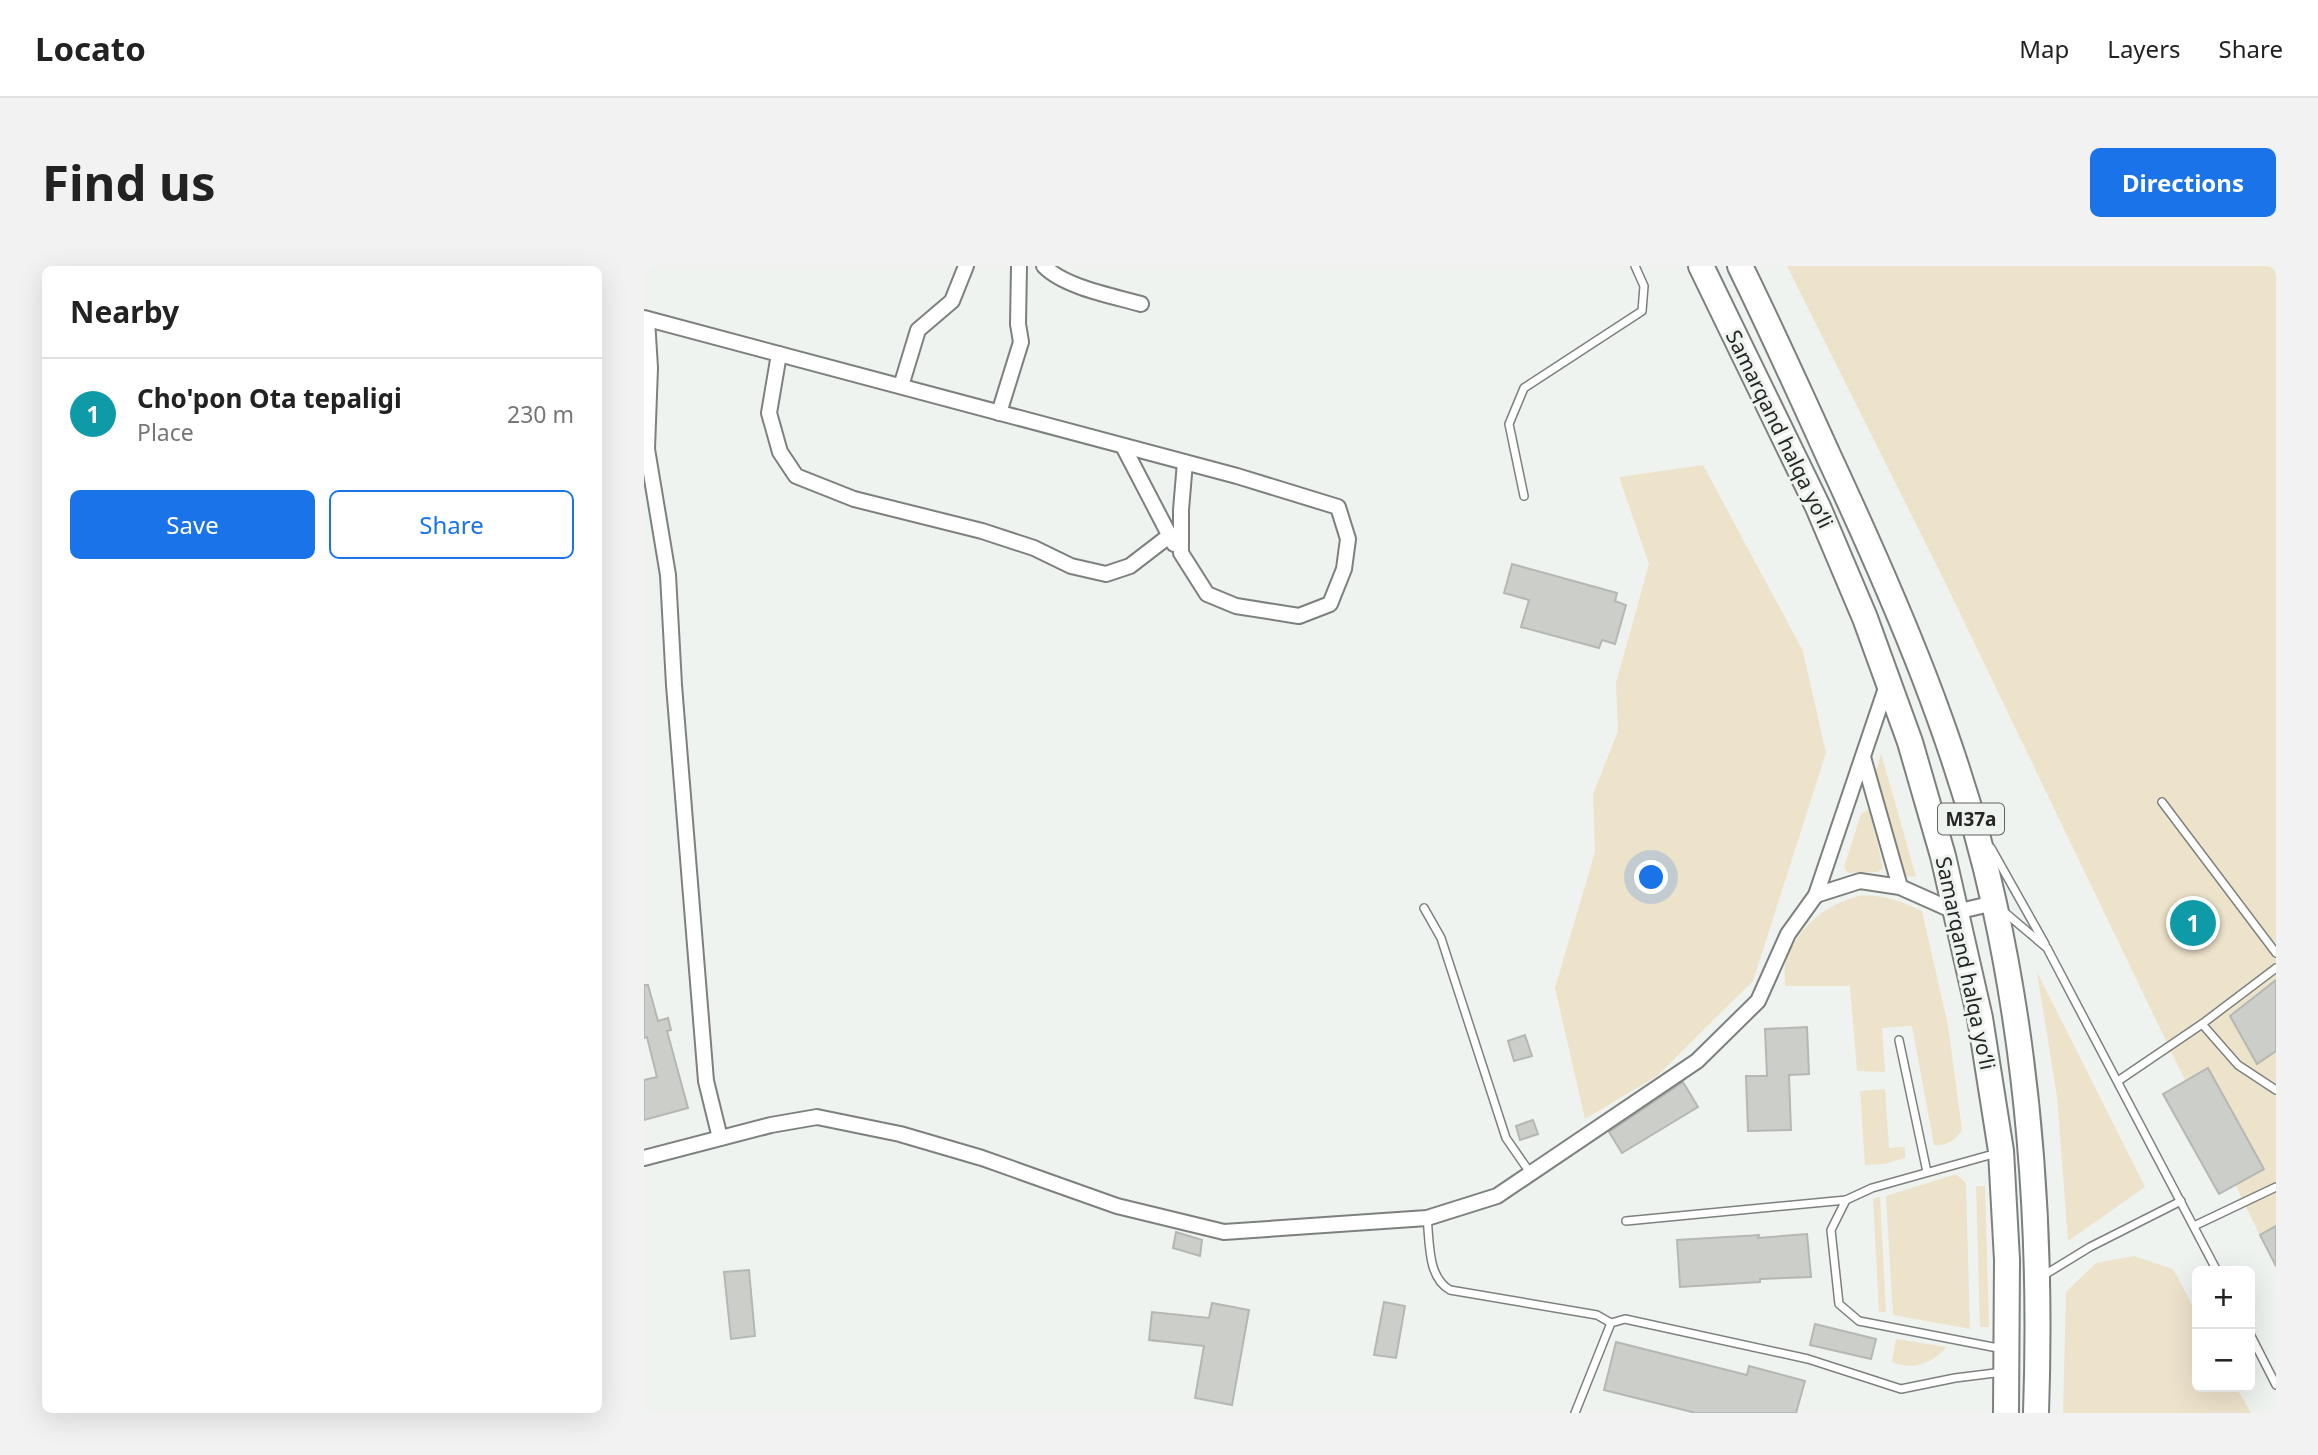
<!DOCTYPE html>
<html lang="en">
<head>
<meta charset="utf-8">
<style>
	:root { --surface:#fff; --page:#f2f2f2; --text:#222; --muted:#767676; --line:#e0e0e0; --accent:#1a73e8 }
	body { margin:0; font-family:"Noto Sans",sans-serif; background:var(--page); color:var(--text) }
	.controls { position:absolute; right:21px; bottom:21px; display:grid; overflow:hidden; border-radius:10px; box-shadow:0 7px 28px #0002 }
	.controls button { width:63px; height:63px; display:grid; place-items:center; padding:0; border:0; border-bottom:2px solid var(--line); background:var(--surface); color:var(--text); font:35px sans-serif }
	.you { position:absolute; left:1008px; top:612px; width:24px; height:24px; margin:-18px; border:5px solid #fff; border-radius:50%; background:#1a73e8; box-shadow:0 0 0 10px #1a73e833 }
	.badge { display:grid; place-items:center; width:46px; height:46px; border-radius:50%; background:var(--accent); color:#fff; font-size:23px; font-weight:700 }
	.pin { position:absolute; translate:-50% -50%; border:4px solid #fff; box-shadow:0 2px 7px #0006 }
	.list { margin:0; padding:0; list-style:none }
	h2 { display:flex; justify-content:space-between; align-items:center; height:91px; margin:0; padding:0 28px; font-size:30px }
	h2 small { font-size:23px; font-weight:400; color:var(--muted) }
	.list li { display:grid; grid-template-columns:46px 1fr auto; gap:21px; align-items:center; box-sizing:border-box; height:112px; padding:0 28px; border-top:2px solid var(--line) }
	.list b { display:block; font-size:26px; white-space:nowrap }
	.list p { margin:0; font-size:23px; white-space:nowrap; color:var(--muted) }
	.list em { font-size:23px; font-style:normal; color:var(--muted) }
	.actions { display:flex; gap:14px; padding:21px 28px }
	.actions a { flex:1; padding:16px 0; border:2px solid var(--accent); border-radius:10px; text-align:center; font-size:24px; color:var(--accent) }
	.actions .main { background:var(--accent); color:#fff }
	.map { position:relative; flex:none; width:1632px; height:1147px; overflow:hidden; border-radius:10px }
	header { display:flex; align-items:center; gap:42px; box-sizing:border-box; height:98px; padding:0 35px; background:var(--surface); border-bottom:2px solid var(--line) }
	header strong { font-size:33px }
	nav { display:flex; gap:38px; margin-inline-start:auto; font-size:24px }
	.intro { display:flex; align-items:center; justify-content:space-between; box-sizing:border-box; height:168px; padding:0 42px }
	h1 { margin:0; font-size:49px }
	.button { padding:18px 32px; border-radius:10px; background:var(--accent); color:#fff; font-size:24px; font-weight:700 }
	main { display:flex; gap:42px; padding:0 42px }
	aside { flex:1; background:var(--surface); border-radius:10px; box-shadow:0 7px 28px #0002 }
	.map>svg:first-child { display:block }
	.green { fill:#ede3cb }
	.building { fill:#cccec9; stroke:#b5b7b2; stroke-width:2 }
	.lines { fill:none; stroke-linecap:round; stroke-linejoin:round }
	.lane-casing { stroke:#7c817e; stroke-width:10 }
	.street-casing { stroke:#7c817e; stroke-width:18 }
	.highway-casing { stroke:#7c817e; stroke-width:28 }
	.lane { stroke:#fff; stroke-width:7 }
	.street { stroke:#fff; stroke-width:14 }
	.highway { stroke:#fff; stroke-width:24 }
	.labels { text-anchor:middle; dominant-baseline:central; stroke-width:6; stroke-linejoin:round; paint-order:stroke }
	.shield { fill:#eef3ef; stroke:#616462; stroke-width:2 }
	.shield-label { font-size:19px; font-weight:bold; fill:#242625 }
	.street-label { font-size:21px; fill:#242625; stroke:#eef3ef }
</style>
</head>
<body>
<header>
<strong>Locato</strong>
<nav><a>Map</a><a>Layers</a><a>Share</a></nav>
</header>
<div class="intro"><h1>Find us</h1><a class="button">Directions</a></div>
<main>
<aside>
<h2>Nearby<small></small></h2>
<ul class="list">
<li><span class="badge" style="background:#0f9aa8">1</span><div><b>Cho'pon Ota tepaligi</b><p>Place</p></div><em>230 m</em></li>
</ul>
<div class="actions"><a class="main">Save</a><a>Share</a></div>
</aside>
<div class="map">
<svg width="1632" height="1147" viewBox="0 0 1632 1147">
	<rect width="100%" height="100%" fill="#eef3ef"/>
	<g class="green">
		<polygon points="1143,0 1632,0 1632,1003 1299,312"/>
		<polygon points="1059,199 1159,385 1182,487 1109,715 1013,810 941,853 911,722 951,586 949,528 974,465 972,417 1005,298 975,211"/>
		<polygon points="1237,487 1272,611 1260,610 1231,510"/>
		<polygon points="1225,543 1239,602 1234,606 1204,607 1200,601 1217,548"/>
		<path d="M1219 629C1242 630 1258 635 1278 645L1304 759 1318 864C1311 875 1302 880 1290 879L1268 760 1238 762 1241 806 1213 805 1206 720H1141C1141 713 1140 705 1141 698 1142 693 1145 688 1147 683 1163 653 1186 637 1219 629Z"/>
		<polygon points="1393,706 1501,921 1424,975 1413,831"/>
		<polygon points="1241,823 1245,882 1261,881 1261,892 1240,898 1221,899 1216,825"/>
		<polygon points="1312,908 1322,917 1326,1063 1249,1049 1242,930"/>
		<polygon points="1332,920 1341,920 1345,1061 1336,1061"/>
		<polygon points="1236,931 1242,1046 1235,1046 1229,933"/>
		<polygon points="1490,990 1529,1003 1553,1048 1553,1121 1592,1121 1607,1147 1419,1147 1422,1026 1452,997"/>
		<path d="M1252 1073 1303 1081C1288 1097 1269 1105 1248 1096Z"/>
	</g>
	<g class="building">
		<polygon points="868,298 973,327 971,335 982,339 971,378 958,374 955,382 877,361 885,334 860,327"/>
		<polygon points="1632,714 1632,785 1613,798 1586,750"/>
		<polygon points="0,719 4,719 14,755 24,752 27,764 23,765 44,842 0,854 0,814 13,811 3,771 0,772"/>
		<polygon points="1163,761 1165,808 1145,809 1147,864 1104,865 1102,810 1123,810 1121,763"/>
		<polygon points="881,769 888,790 870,795 864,775"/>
		<polygon points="1564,802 1620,903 1575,928 1519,828"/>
		<polygon points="1039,816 1054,841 978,887 965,866"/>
		<polygon points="889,854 894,868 876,874 872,860"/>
		<polygon points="1632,960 1632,1000 1616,969"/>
		<polygon points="532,966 558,974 556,990 529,982"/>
		<polygon points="1163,968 1167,1011 1116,1013 1116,1016 1036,1021 1033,974 1115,969 1114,972"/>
		<polygon points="105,1004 111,1070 87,1073 80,1006"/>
		<polygon points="740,1036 761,1040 752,1092 730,1089"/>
		<polygon points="568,1037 605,1044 588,1139 551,1132 560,1080 505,1074 508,1046 565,1052"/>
		<polygon points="1171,1058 1232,1073 1227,1093 1166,1079"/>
		<polygon points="972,1076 1103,1109 1105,1100 1161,1115 1152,1147 1052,1147 960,1124"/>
	</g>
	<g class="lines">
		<g class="lane-casing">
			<g id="lane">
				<polyline points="880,230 865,158 880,122 998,45 1000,20 991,0"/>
				<polyline points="1518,536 1632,687"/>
				<polyline points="1347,582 1401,678"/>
				<polyline points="780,642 797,672 862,872 887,908"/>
				<polyline points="1358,644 1403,682 1573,1005"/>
				<polyline points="1558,758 1594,799 1632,824"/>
				<polyline points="1255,774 1283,906"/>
				<polyline points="1474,815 1558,758 1632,702"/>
				<polyline points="1353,887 1228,922 1202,934 1187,964 1195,1038 1215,1055 1359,1083"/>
				<path d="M783 952C786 976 783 1011 806 1024L953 1049 967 1057"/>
				<polyline points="982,955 1202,934"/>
				<polyline points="1550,960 1632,921"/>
				<polyline points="1397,1011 1446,981 1537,935"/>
				<polyline points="1606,1068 1632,1119"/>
				<polyline points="931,1147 967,1057 981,1053 1164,1093 1257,1123 1311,1112 1359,1106"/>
			</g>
		</g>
		<g class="street-casing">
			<g id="street">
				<path d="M400 0C420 21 469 30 497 38"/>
				<polyline points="0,52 593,210 694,241 704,273 700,303 686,338 655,350 592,340 563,328 537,287 537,244 541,196"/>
				<polyline points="3,53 6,102 3,183 24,309 30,419 62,815 76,872"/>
				<polyline points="135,88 125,147 136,186 152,210 210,233 338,265 390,282 427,300 462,308 486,300 525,270"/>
				<polyline points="257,120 274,64 308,35 322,0"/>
				<polyline points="355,147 377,76 374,58 375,0"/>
				<polyline points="479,180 530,278"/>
				<polyline points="1219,491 1256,621"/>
				<polyline points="1172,629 1216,615 1256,621 1312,646 1350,637"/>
				<polyline points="0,892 127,859 173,851 256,868 338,892 473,940 580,966 783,952 853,930 1053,795 1114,735 1144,668 1172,629 1243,419"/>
			</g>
		</g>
		<g class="highway-casing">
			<g id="highway">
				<polyline points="1057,0 1174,241 1221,352 1266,476 1299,590 1336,752 1357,885 1363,994 1362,1147"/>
				<path d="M1096 0C1127 63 1156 127 1185 191 1252 335 1316 482 1350 637 1387 805 1398 976 1392 1147"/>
			</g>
		</g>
		<use href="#lane" class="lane"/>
		<use href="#street" class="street"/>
		<use href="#highway" class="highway"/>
	</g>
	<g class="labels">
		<rect class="shield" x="1294" y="537.5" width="66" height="31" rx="5"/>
		<g class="shield-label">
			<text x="1327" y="553">M37a</text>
		</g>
		<g class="street-label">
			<text transform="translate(1136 163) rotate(64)">Samarqand halqa yoʻli</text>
			<text transform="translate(1322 697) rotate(78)">Samarqand halqa yoʻli</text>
		</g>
	</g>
</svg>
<div class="controls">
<button>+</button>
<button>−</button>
</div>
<div class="you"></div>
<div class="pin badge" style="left:1549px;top:657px;background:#0f9aa8">1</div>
</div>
</main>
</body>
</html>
